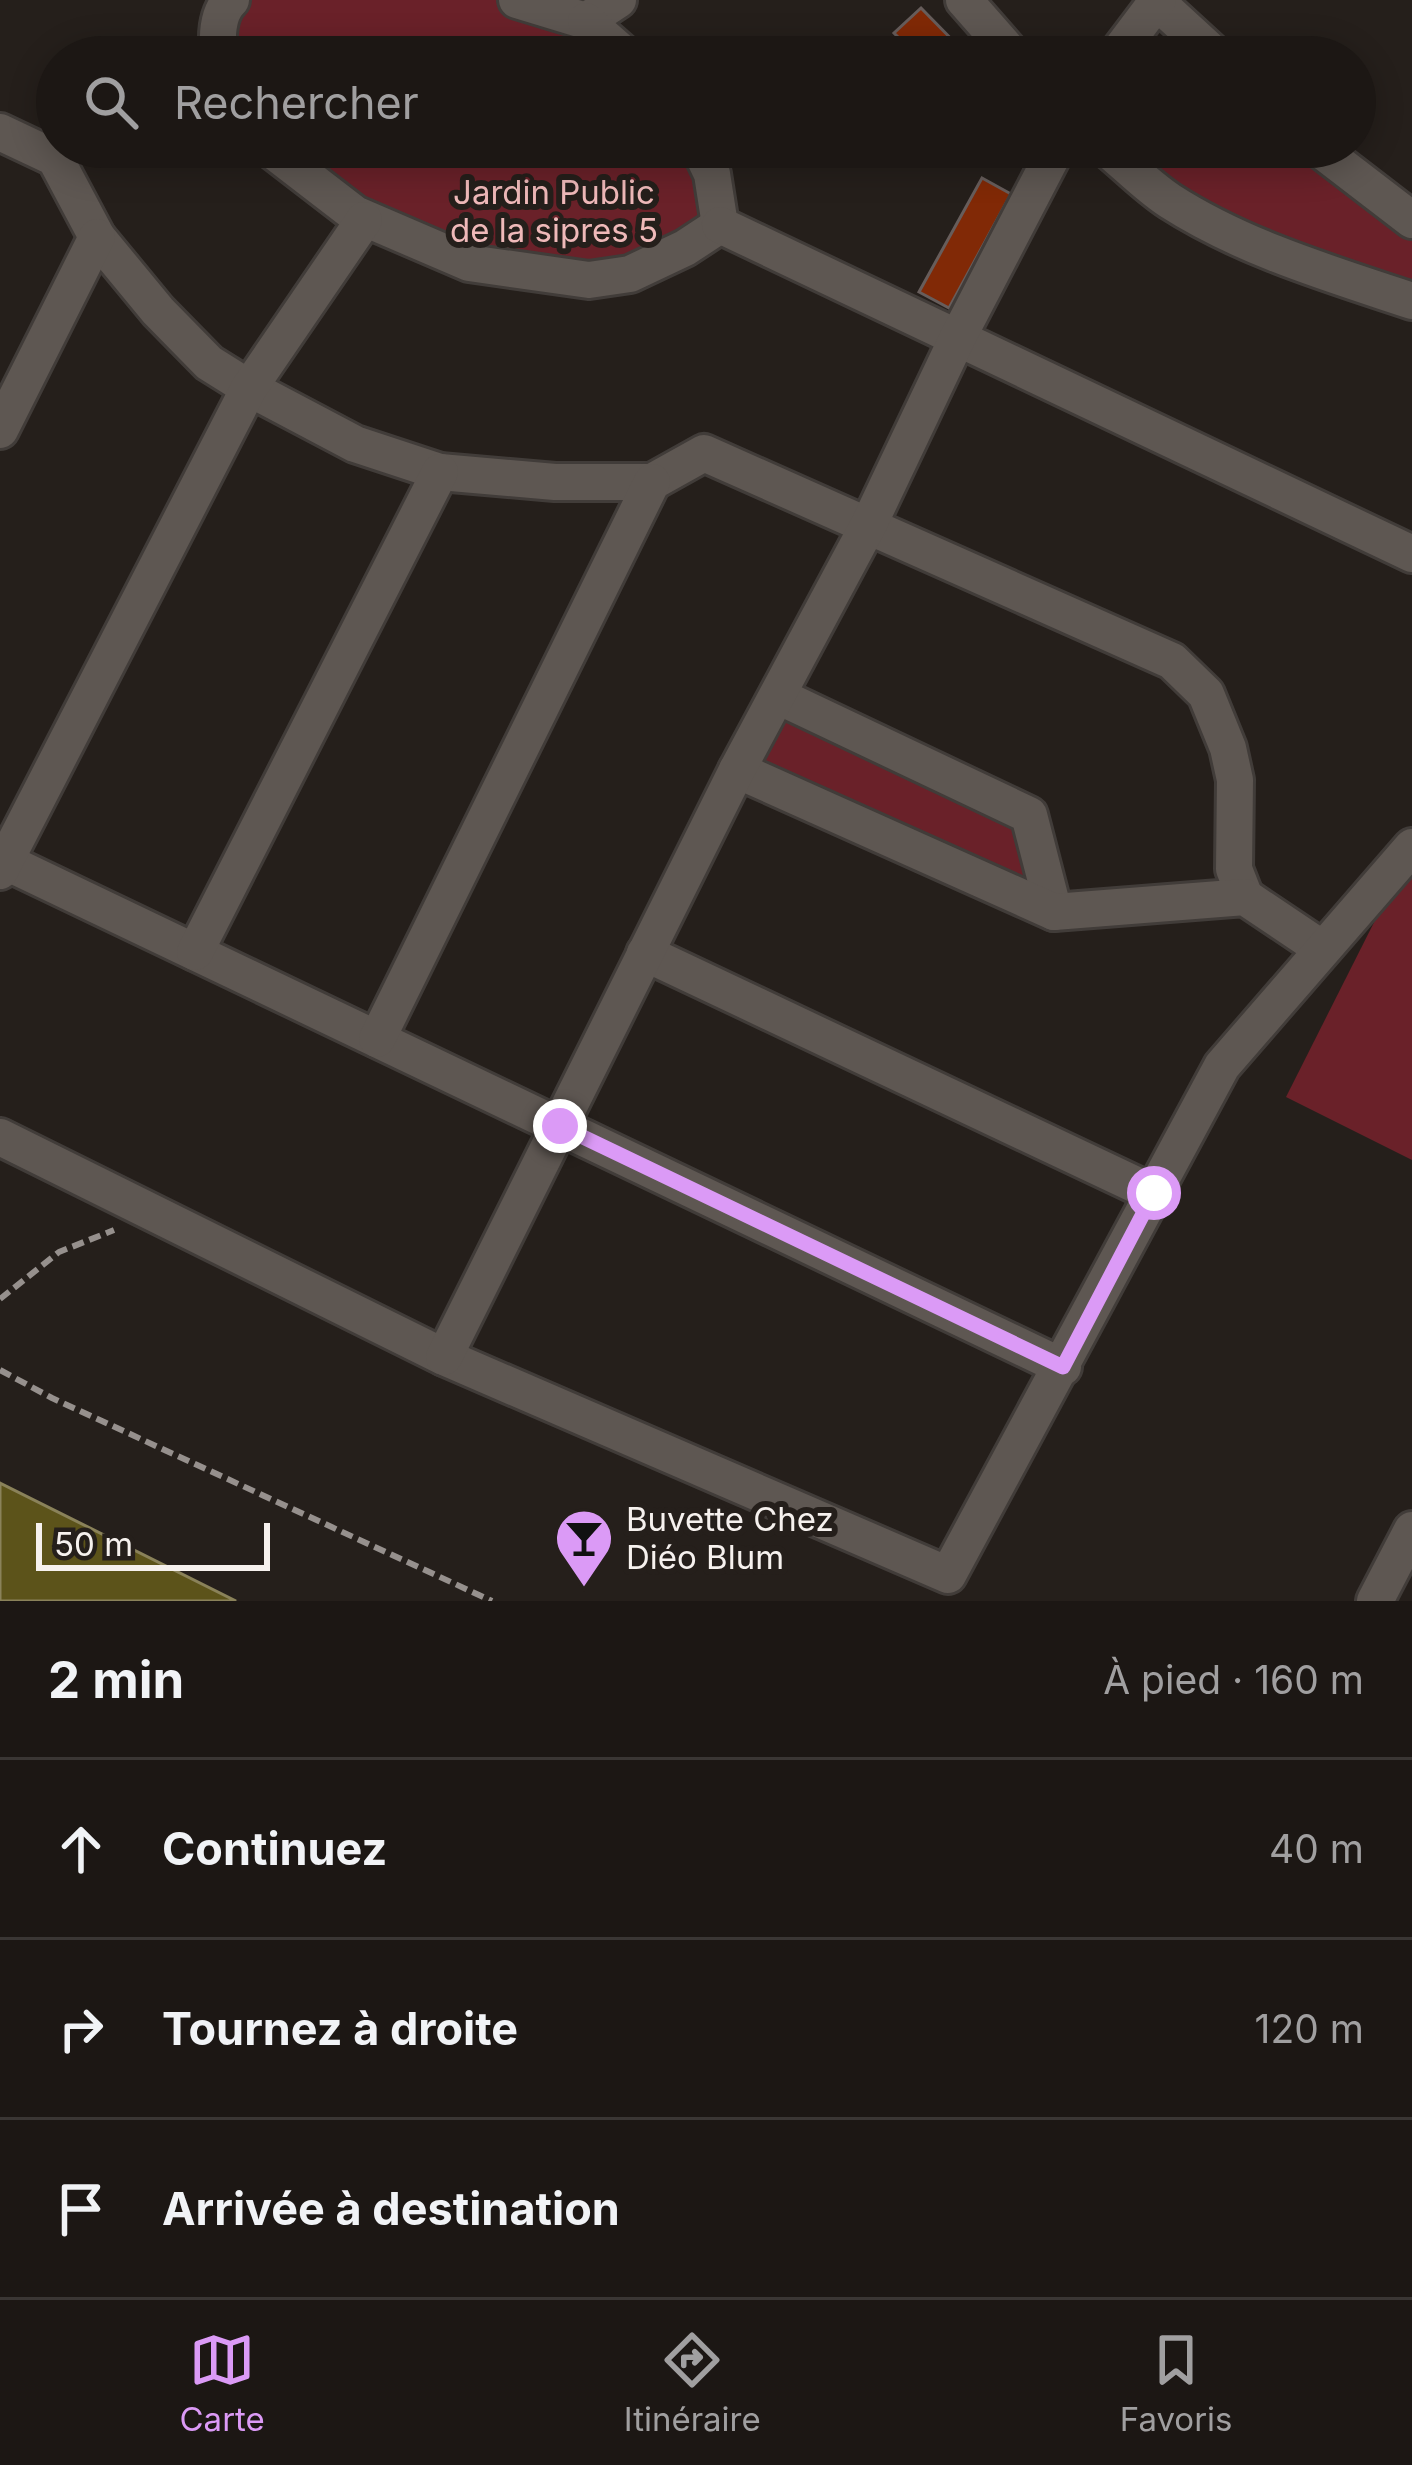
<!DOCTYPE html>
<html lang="fr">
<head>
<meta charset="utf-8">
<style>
	:root { --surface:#1c1714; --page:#25201d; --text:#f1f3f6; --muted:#a09fa0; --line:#3a3634; --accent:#db9af6 }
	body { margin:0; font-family:Inter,sans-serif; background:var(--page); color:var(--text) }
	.scale { position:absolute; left:36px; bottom:30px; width:234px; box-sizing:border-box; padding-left:12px; border:6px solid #f6f1ee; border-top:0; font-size:33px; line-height:42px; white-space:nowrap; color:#f6f1ee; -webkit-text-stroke:9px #251f1b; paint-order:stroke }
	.stop { position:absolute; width:36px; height:36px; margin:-27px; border:9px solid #db9af6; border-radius:50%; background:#fff }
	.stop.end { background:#db9af6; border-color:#fff; box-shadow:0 3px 12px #0008 }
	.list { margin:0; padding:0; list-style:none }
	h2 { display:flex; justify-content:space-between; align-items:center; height:156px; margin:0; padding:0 48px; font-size:51px }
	h2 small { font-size:39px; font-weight:400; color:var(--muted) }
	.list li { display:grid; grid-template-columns:78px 1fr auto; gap:36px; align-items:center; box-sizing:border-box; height:180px; padding:0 48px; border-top:3px solid var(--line) }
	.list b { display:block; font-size:45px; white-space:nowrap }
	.list em { font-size:39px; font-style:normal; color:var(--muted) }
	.icon { flex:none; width:66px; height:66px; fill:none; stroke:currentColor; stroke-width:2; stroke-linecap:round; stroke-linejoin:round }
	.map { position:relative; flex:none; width:1412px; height:1601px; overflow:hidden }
	.search { position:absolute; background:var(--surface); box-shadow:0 6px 30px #0003; left:36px; right:36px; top:36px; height:132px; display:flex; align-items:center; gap:30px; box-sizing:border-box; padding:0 42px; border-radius:66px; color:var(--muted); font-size:45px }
	.sheet { height:696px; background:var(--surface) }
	nav { display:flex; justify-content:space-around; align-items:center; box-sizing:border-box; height:168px; border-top:3px solid var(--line); background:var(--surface); font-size:33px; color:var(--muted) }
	nav a { display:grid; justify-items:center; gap:6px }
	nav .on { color:var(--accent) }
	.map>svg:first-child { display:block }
	.green { fill:#6a2129 }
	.water { fill:#5c531a; stroke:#8a825a; stroke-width:3 }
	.building { fill:#812906; stroke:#675d5b; stroke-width:3 }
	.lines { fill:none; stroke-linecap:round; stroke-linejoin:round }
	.minor-casing { stroke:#413c39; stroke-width:42 }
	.path { stroke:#96908d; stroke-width:6; stroke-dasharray:12 6; stroke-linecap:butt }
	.minor { stroke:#5e5752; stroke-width:36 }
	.route { stroke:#db9af6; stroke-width:15 }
	.labels { text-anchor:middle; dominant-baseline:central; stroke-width:12; stroke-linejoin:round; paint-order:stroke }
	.park-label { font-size:33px; fill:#efb9b9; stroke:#251f1b }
	.poi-label { font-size:33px; fill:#f6f1ee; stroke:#251f1b; text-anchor:start }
</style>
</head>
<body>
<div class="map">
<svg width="1412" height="1601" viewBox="0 0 1412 1601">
	<rect width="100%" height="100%" fill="#251f1b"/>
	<g class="green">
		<polygon points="237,0 522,0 623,57 227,57"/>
		<polygon points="269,147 692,147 712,226 628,266 470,268"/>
		<polygon points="1106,147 1321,147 1412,224 1412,303 1318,266"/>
		<polygon points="779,698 1029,817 1048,914 744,774"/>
		<polygon points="1412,847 1412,1160 1286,1097"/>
	</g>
	<polygon class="water" points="0,1483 236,1601 0,1601"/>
	<g class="building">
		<polygon points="921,8 969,57 918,57 894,33"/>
		<polygon points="982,178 1011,194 949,308 919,292"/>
	</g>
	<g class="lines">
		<g class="minor-casing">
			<g id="minor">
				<polyline points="517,0 586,21 618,0"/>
				<polyline points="964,0 1014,57"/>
				<polyline points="1157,2 1217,57"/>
				<polyline points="586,21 627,57"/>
				<path d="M220 57C216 39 217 13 231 0"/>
				<polyline points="1115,57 1158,0"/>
				<polyline points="0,132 55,158 97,237 158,311 209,363 249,388 355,444 440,472 555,482 652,482 704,453 1172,661 1206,694 1228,748 1235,780 1234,869 1245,897"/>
				<polyline points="268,147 355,214 469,263 589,280 630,274 685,248 720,225"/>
				<polyline points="699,147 712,174 720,225"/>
				<path d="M1105 147C1127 165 1147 186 1170 201 1243 248 1331 274 1412 301"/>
				<polyline points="1317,147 1412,220"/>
				<polyline points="720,225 1412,554"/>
				<polyline points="0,430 97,237"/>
				<polyline points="778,696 1029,815 1054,912"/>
				<polyline points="737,770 1054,912 1245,897 1321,948"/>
				<polyline points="0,859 1063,1367"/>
				<polyline points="0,871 249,388 364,220"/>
				<polyline points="195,952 440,472"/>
				<polyline points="645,953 1153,1193"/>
				<polyline points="377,1039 652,482"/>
				<polyline points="0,1137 444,1357 948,1575 1222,1066 1412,847"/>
				<polyline points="444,1357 737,770 869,524 958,337 1057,147"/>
				<polyline points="1375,1601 1412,1530"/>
			</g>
		</g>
		<g class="path">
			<polyline points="0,1299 59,1252 114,1230"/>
			<polyline points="0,1370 52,1398 492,1601"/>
		</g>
		<use href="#minor" class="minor"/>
	</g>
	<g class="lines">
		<polyline class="route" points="560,1126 1063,1367 1154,1193"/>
	</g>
	<defs>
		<g id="bar-pin" transform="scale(3)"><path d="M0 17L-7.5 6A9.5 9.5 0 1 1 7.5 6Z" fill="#db9af6" stroke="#251f1b"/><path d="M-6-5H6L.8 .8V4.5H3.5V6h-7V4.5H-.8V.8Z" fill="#111"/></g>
	</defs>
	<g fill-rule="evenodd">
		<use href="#bar-pin" x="584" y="1538"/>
	</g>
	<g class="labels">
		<g class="park-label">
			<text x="554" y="192">Jardin Public<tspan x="554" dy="38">de la sipres 5</tspan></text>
		</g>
		<g class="poi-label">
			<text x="626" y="1519">Buvette Chez<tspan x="626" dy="38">Diéo Blum</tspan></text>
		</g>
	</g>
</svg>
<div class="scale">50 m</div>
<div class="stop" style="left:1154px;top:1193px"></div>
<div class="stop end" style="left:560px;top:1126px"></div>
<div class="search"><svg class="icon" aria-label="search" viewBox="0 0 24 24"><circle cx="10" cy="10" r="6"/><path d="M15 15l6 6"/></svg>Rechercher</div>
</div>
<section class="sheet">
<h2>2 min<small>À pied · 160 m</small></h2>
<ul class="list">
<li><svg class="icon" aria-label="ahead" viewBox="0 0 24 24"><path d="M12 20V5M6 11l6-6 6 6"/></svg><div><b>Continuez</b></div><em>40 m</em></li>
<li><svg class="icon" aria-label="right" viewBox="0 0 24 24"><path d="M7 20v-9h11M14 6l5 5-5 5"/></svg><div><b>Tournez à droite</b></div><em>120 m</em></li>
<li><svg class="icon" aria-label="arrive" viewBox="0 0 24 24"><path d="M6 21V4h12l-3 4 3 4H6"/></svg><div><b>Arrivée à destination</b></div></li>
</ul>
</section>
<nav>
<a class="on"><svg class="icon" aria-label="map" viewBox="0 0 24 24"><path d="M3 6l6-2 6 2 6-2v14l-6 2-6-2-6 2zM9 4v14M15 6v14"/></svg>Carte</a>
<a><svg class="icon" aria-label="directions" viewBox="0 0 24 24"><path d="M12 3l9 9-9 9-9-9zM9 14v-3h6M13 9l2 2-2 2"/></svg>Itinéraire</a>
<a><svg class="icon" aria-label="saved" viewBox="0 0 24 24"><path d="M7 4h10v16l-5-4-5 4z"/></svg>Favoris</a>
</nav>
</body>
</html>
